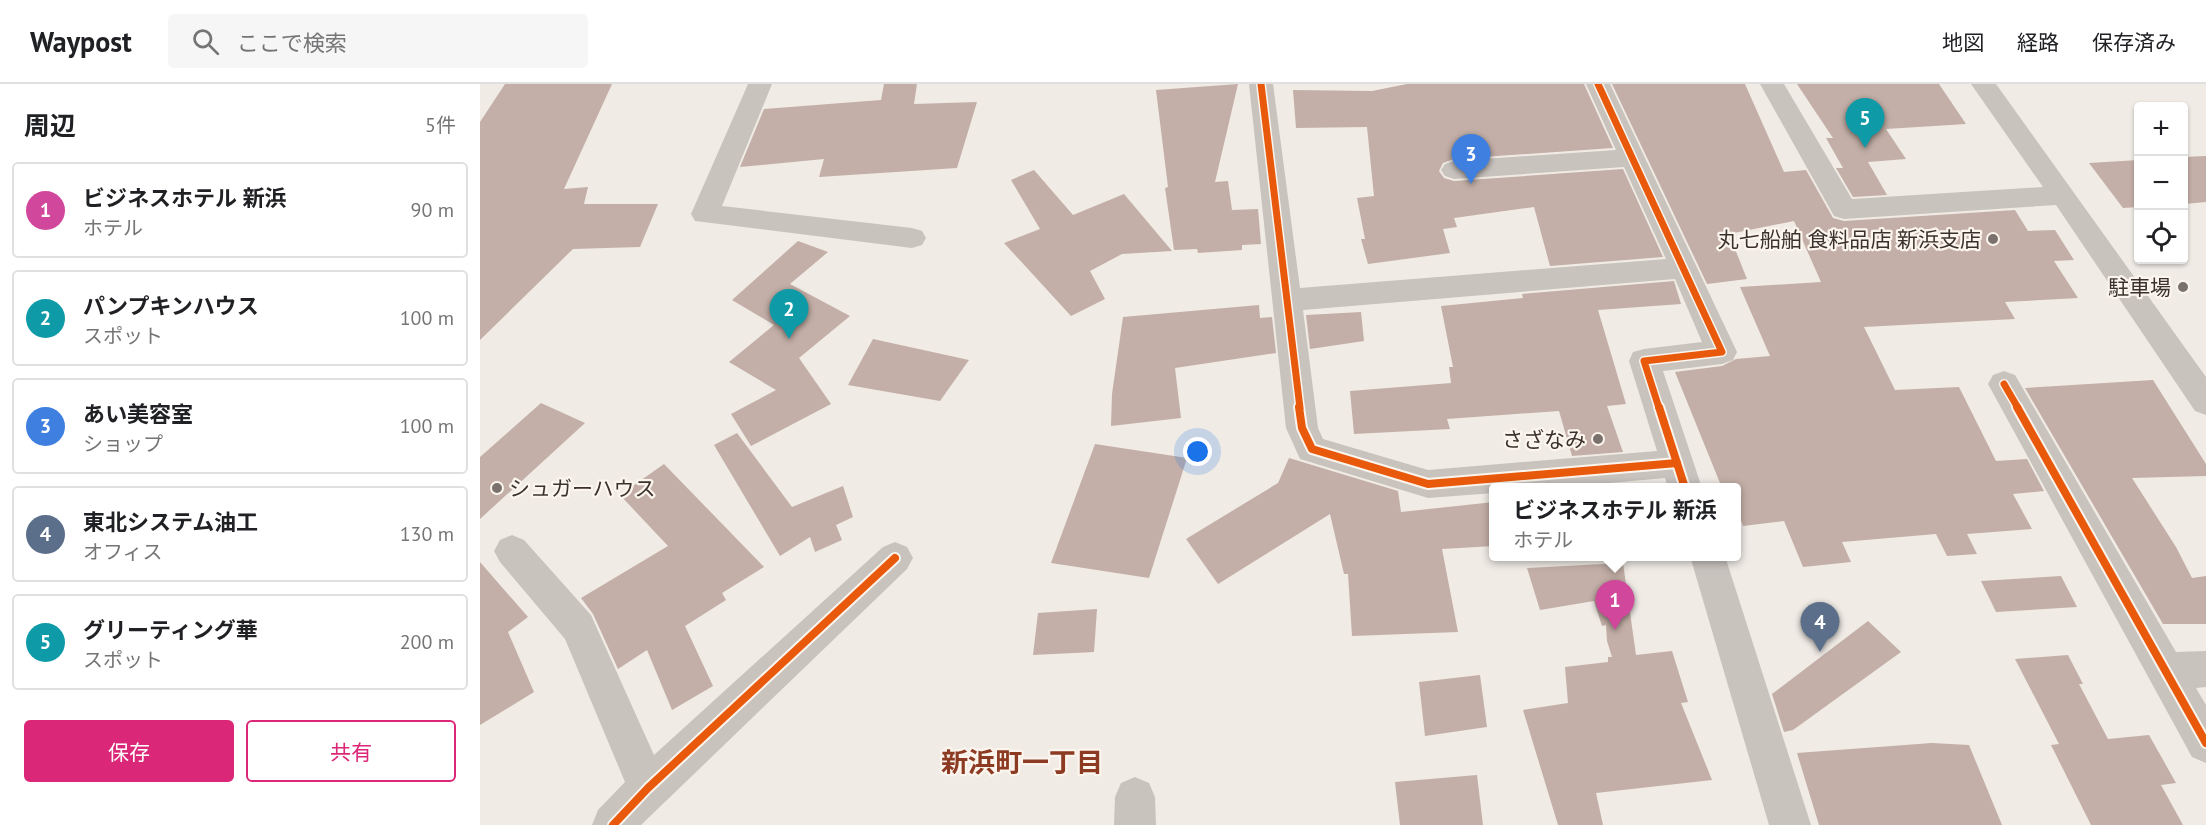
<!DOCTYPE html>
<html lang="ja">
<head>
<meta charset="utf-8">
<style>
	:root { --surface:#fff; --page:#f6f6f6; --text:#202124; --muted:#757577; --line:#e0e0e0; --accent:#db2777 }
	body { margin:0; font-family:"PT Sans","Noto Sans JP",sans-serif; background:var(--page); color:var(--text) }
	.controls { position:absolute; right:18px; top:18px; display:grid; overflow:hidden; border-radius:6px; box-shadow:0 2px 4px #0004 }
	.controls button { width:54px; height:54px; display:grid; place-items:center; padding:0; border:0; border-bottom:2px solid var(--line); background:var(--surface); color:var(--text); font:30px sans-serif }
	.you { position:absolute; left:718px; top:368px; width:21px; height:21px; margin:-15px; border:4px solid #fff; border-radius:50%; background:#1a73e8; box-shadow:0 0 0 9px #1a73e833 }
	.badge { display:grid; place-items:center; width:39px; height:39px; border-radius:50%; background:var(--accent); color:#fff; font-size:20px; font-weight:700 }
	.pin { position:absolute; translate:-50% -50px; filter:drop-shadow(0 2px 3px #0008) }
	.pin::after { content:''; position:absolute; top:32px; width:21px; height:18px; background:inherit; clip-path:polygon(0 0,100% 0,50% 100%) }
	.popup { position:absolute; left:1009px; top:399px; width:252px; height:78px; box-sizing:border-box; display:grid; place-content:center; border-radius:6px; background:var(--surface); filter:drop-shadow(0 2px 4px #0005); font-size:20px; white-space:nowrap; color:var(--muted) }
	.popup b { font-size:22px; color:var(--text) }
	.popup::after { content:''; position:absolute; left:50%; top:100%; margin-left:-12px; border:12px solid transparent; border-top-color:var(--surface) }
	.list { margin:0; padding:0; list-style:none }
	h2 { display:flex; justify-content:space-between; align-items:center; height:78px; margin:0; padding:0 24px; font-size:26px }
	h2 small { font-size:20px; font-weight:400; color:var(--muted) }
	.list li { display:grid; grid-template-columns:39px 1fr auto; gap:18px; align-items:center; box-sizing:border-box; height:96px; margin:0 12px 12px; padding:0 12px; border:2px solid var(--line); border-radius:6px }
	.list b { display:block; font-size:22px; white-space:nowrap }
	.list p { margin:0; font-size:20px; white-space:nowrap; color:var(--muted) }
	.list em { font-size:20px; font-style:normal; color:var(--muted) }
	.actions { display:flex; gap:12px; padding:18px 24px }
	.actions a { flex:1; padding:14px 0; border:2px solid var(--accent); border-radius:6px; text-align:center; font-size:21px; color:var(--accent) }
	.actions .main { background:var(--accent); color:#fff }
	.icon { flex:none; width:33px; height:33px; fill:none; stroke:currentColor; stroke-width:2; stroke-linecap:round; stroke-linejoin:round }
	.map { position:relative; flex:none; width:1726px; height:741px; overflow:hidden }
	header { display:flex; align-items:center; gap:36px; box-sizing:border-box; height:84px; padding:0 30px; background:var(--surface); border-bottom:2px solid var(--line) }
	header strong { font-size:28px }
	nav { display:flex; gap:33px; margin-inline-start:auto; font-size:21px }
	.search { width:420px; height:54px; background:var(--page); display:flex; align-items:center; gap:15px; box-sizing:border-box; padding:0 21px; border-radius:6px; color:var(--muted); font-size:22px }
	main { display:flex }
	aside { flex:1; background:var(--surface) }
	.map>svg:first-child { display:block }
	.building { fill:#c3afa7 }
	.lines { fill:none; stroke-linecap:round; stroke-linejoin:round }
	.minor { fill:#c9c3be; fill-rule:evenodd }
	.cycleway-far1-casing { stroke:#fbf5ee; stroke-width:10 }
	.cycleway-casing { stroke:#fbf5ee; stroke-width:12 }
	.cycleway-far1 { stroke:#e8590c; stroke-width:7 }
	.cycleway { stroke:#e8590c; stroke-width:8 }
	.poi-dot { fill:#7a716c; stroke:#fbf5ee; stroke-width:2 }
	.labels { text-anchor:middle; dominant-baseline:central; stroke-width:4.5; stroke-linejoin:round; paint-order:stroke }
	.poi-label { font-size:21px; fill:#3b302b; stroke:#fbf5ee; text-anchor:end }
	.near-neighbourhood-label { font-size:27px; font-weight:bold; fill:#8c3b22; stroke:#fbf5ee }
</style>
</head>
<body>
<header>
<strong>Waypost</strong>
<div class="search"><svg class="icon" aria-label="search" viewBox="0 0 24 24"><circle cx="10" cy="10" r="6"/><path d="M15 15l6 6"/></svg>ここで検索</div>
<nav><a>地図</a><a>経路</a><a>保存済み</a></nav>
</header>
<main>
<aside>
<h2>周辺<small>5件</small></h2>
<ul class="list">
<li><span class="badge" style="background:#d1479c">1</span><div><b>ビジネスホテル 新浜</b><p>ホテル</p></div><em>90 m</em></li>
<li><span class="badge" style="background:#0f9aa8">2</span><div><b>パンプキンハウス</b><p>スポット</p></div><em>100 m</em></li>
<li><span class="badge" style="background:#3f7fe0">3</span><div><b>あい美容室</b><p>ショップ</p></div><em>100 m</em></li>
<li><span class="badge" style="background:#5c6f8a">4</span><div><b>東北システム油工</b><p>オフィス</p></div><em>130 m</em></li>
<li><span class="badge" style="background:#0f9aa8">5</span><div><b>グリーティング華</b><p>スポット</p></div><em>200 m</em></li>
</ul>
<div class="actions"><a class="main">保存</a><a>共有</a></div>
</aside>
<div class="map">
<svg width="1726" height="741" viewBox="0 0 1726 741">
	<rect width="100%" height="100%" fill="#f0ebe5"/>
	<g class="building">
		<polygon points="25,0 132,0 84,105 108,103 104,120 178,120 160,163 93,165 0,256 0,38"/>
		<polygon points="404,0 437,0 434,20 497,18 477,84 339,93 344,75 260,83 284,25 401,16"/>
		<polygon points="758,0 735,98 748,97 752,126 778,125 781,160 762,161 762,166 718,169 717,165 694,166 685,104 688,103 676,6"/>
		<polygon points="927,0 1104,0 1133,64 974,75 963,79 959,87 964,94 974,97 1143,85 1183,173 1070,182 1054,123 974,134 977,143 963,145 970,169 888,180 881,155 885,155 877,114 894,112 887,43 816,44 813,6 892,7"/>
		<polygon points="1132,0 1265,0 1304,88 1326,86 1353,134 1364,137 1535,126 1548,147 1575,146 1594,176 1574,177 1598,214 1525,218 1535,235 1384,243 1415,306 1479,303 1516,377 1547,375 1564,407 1533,410 1552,445 1487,450 1497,470 1467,472 1456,450 1362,458 1371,478 1323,483 1304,437 1263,442 1257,425 1257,404 1242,404 1195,288 1242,282 1256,275 1290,272 1260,203 1341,198 1314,137 1249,150 1267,195 1227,200"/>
		<polygon points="1317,0 1459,0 1486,40 1406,45 1426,75 1388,78 1407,111 1373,113 1356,84 1363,84 1346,54 1353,54"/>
		<polygon points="1726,72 1726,118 1704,120 1704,73"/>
		<polygon points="1659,76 1659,123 1643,124 1609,79"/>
		<polygon points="554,86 593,131 644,110 692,167 642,170 610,187 625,215 591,232 524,159 560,145 531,96"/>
		<polygon points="318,157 348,168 310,200 370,232 319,274 351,320 271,362 251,330 296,306 249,278 294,241 252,216"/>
		<polygon points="1194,197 1201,220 1118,226 1146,320 1127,322 1143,368 1092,372 1079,327 967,335 970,345 874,350 870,307 971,299 969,283 973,283 961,222 1043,214 1042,210"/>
		<polygon points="779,221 780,234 792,233 796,269 695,284 701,334 631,342 632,310 643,233"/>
		<polygon points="881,228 884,257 830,265 826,231"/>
		<polygon points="393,255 489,276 460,317 368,301"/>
		<polygon points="1673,296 1726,380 1726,392 1652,394 1696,463 1712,494 1726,492 1726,540 1683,540 1545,304"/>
		<polygon points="61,319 105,339 0,435 0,373"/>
		<polygon points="257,349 312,423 363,402 373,433 356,441 362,456 335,468 330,453 300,472 234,361"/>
		<polygon points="615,360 707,374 669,494 571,479"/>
		<polygon points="809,374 918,407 921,428 1014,418 1014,462 962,465 978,548 872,552 868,490 864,490 850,430 738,500 706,455 798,399"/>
		<polygon points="184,380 284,483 242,509 246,516 205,542 233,602 192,626 167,566 138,585 113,530 101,514 188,462 140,411"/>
		<polygon points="0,478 48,533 28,548 54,608 0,641"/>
		<polygon points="1143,479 1156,571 1192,567 1208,618 1201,619 1232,696 1116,709 1123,741 1078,741 1043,626 1088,619 1085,583 1128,578 1128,573 1132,573 1127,557 1126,541 1122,542 1114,517 1060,526 1047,484"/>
		<polygon points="1581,492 1597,523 1516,528 1501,497"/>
		<polygon points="617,525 614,568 553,571 558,529"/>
		<polygon points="1388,537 1421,568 1313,646 1304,648 1292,610"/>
		<polygon points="1588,571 1603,600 1599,600 1628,655 1669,651 1696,699 1681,701 1703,741 1611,741 1571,661 1579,660 1535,575"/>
		<polygon points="1000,591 1007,643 945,652 939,598"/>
		<polygon points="1452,659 1489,661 1522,741 1339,741 1317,669"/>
		<polygon points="997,691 1003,741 920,741 915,698"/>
	</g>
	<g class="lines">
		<g class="minor">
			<polygon points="268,0 292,0 242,122 432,144 442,147 446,154 442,161 432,164 215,137 211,130"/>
			<path d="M769 0H793L820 204 1186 175 1144 83 974 95 965 92 961 86 965 80 974 77 1136 66 1106 0H1130L1257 268 1253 276 1242 280 1183 287 1222 404H1188L1185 394 1075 404H1014V409L948 414 820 375 806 344ZM1195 195 1222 258 1164 265 1153 268 1149 277 1177 367 948 386 843 355 838 344 823 226Z"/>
			<polygon points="1280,0 1304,0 1372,115 1563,103 1491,0 1516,0 1726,293 1726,331 1715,327 1576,121 1364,135 1354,132"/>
			<polygon points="1524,287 1535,291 1696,568 1726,567 1726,603 1716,604 1726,621 1726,679 1712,673 1508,300 1513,291"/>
			<polygon points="32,451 44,456 111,531 174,671 403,463 415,458 427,463 433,474 427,485 161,741 112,741 118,726 145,698 85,555 20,478 14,467 20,456"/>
			<polygon points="1210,472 1245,472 1331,741 1289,741"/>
			<polygon points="655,693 669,699 675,713 676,741 634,741 635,713 641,699"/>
		</g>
		<g class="cycleway-far1-casing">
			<g id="cycleway-far1">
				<polyline points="781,0 820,324"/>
				<polyline points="1118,0 1242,268 1164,277 1179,324"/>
				<polyline points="1524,300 1538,324"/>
			</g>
		</g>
		<g class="cycleway-casing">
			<g id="cycleway">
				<polyline points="819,323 822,344 832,365 948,400 1197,379"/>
				<polyline points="1179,323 1205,404"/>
				<polyline points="1537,323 1726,659"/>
				<polyline points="133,741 168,704 415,474"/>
			</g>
		</g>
		<use href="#cycleway-far1" class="cycleway-far1"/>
		<use href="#cycleway" class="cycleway"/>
	</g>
	<g class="poi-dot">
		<circle cx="1513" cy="155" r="6"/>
		<circle cx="1703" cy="203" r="6"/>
		<circle cx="1118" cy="355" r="6"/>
		<circle cx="17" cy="404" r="6"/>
	</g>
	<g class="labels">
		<g class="poi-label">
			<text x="1501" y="155">丸七船舶 食料品店 新浜支店</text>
			<text x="1691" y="203">駐車場</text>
			<text x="1106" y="355">さざなみ</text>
			<text x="29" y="404" text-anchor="start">シュガーハウス</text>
		</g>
		<g class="near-neighbourhood-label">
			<text x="542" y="678">新浜町一丁目</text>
		</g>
	</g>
</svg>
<div class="controls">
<button>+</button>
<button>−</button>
<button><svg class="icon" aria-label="locate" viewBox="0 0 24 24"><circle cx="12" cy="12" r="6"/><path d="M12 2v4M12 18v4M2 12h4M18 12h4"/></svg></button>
</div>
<div class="you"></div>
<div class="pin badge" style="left:1135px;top:546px;background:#d1479c">1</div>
<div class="popup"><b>ビジネスホテル 新浜</b>ホテル</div>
<div class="pin badge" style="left:309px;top:255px;background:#0f9aa8">2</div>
<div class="pin badge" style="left:991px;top:100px;background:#3f7fe0">3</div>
<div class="pin badge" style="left:1340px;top:568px;background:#5c6f8a">4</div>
<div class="pin badge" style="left:1385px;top:64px;background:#0f9aa8">5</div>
</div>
</main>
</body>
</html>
